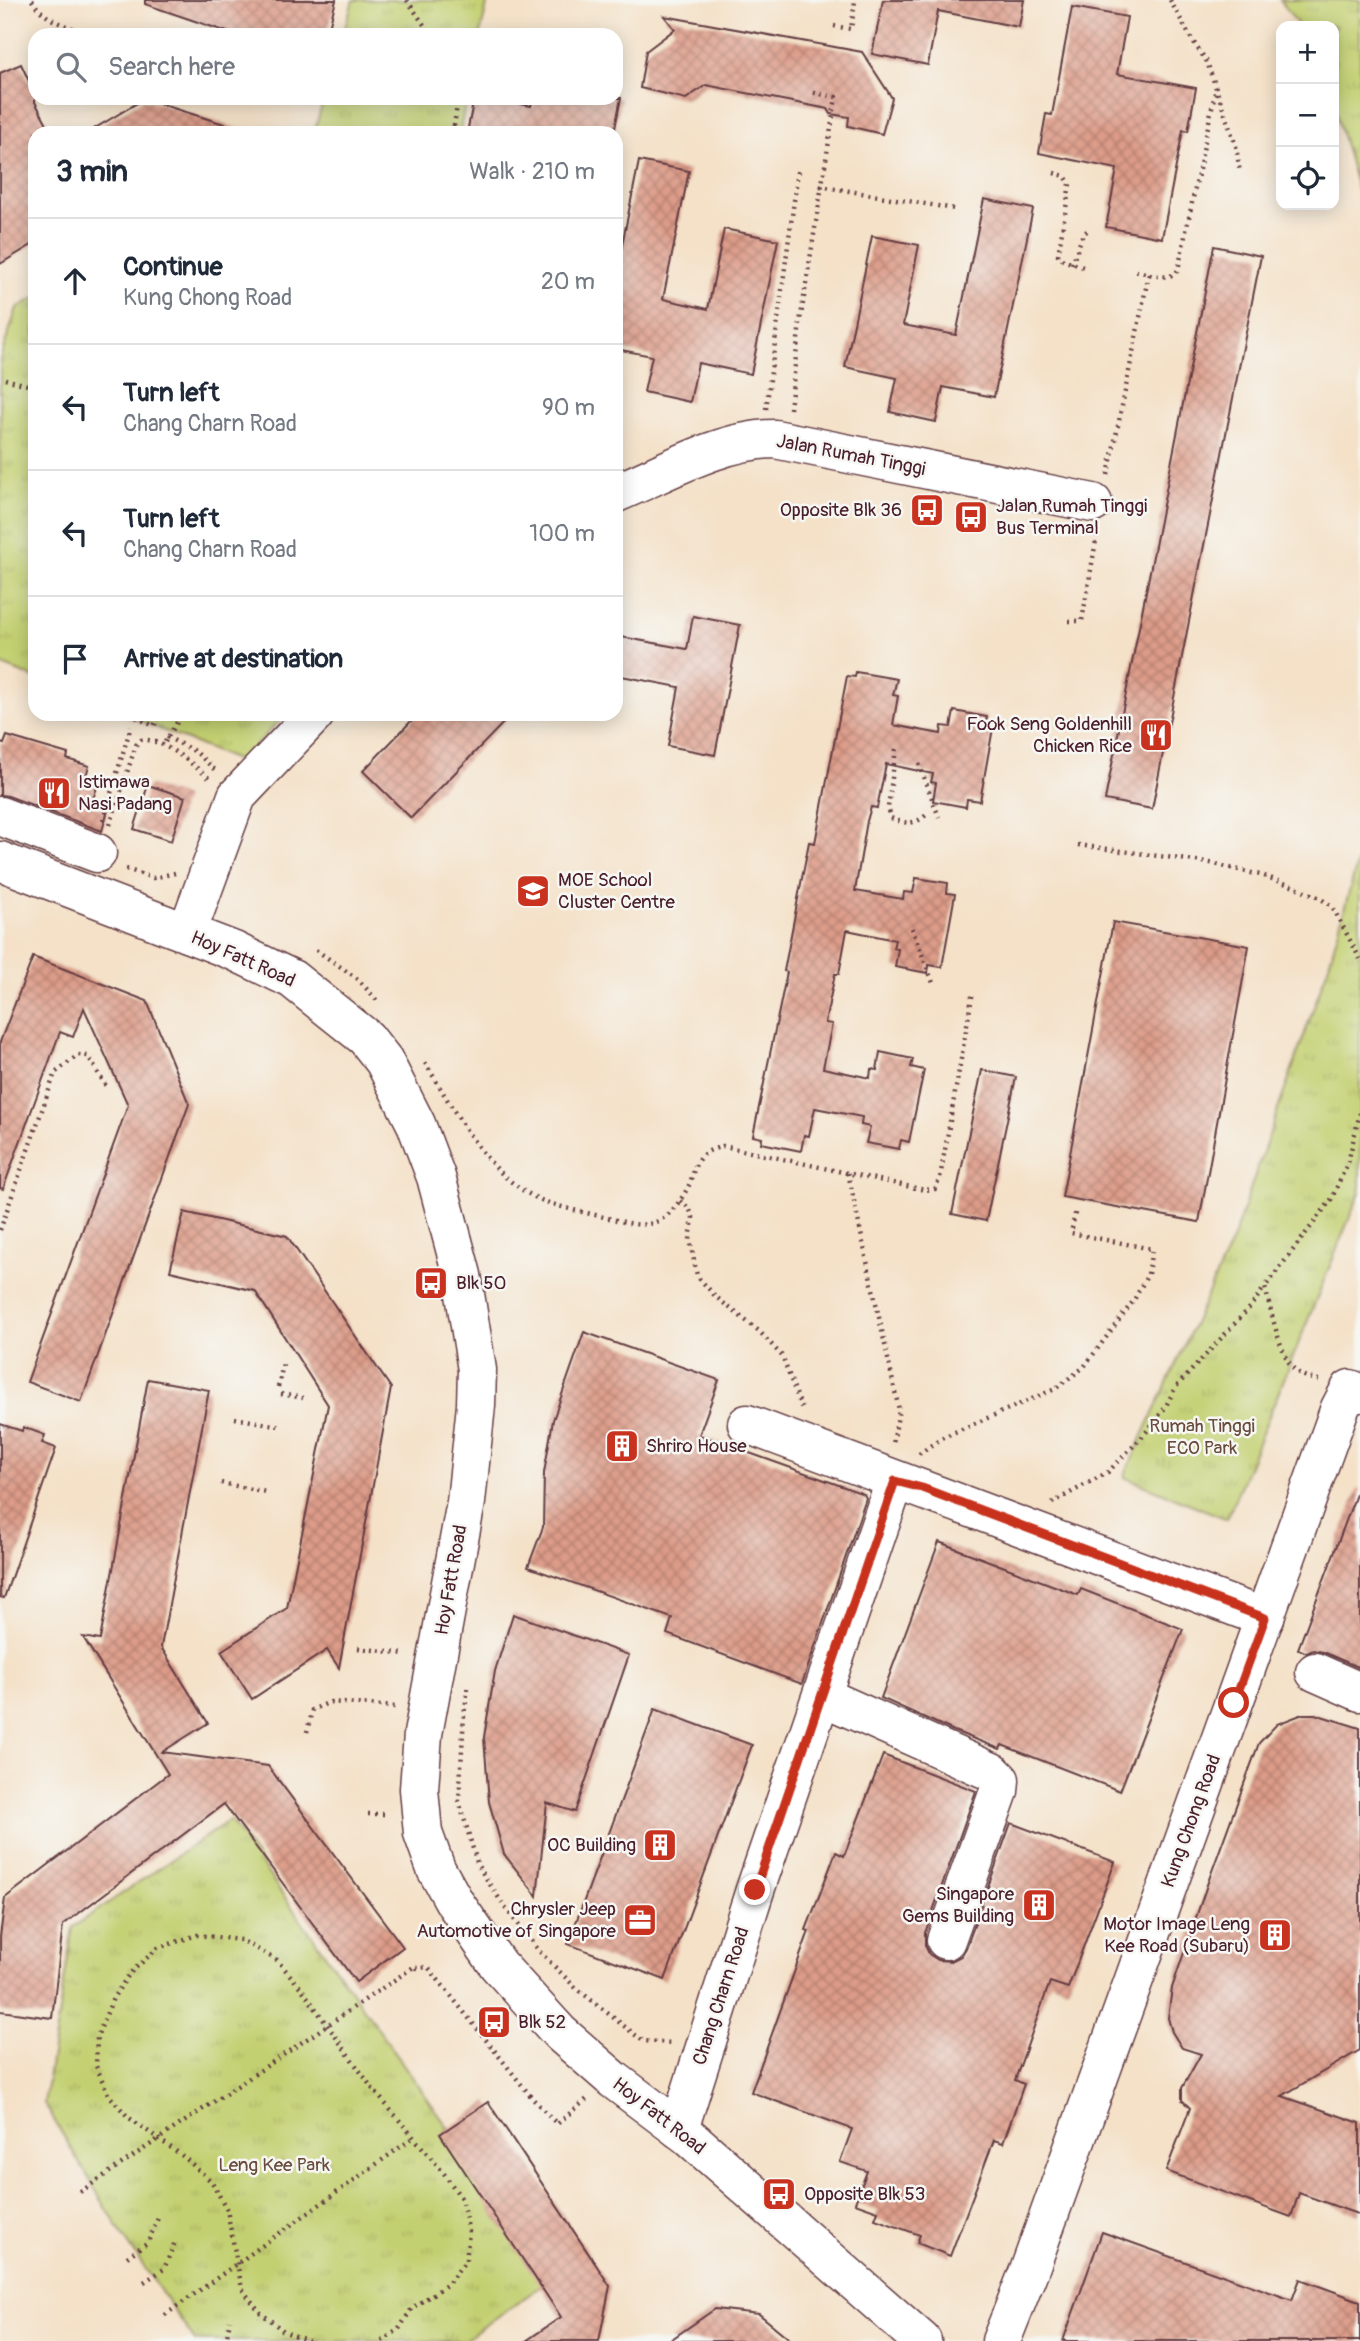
<!DOCTYPE html>
<html lang="en">
<head>
<meta charset="utf-8">
<style>
	:root { --surface:#fff; --page:#f6f6f7; --text:#1f2937; --muted:#747a83; --line:#e0e1e3 }
	body { margin:0; font-family:Pangolin,sans-serif; background:var(--page); color:var(--text) }
	.controls { position:absolute; right:21px; top:21px; display:grid; overflow:hidden; border-radius:14px; box-shadow:0 4px 18px #0003 }
	.controls button { width:63px; height:63px; display:grid; place-items:center; padding:0; border:0; border-bottom:2px solid var(--line); background:var(--surface); color:var(--text); font:35px sans-serif }
	.stop { position:absolute; width:21px; height:21px; margin:-16px; border:5px solid #c8321e; border-radius:50%; background:#fff }
	.stop.end { background:#c8321e; border-color:#fff; box-shadow:0 2px 7px #0008 }
	.list { margin:0; padding:0; list-style:none }
	h2 { display:flex; justify-content:space-between; align-items:center; height:91px; margin:0; padding:0 28px; font-size:30px }
	h2 small { font-size:23px; font-weight:400; color:var(--muted) }
	.list li { display:grid; grid-template-columns:46px 1fr auto; gap:21px; align-items:center; box-sizing:border-box; height:126px; padding:0 28px; border-top:2px solid var(--line) }
	.list b { display:block; font-size:26px; white-space:nowrap }
	.list p { margin:0; font-size:23px; white-space:nowrap; color:var(--muted) }
	.list em { font-size:23px; font-style:normal; color:var(--muted) }
	.icon { flex:none; width:38px; height:38px; fill:none; stroke:currentColor; stroke-width:2; stroke-linecap:round; stroke-linejoin:round }
	.map { position:relative; flex:none; width:1360px; height:2341px; overflow:hidden }
	.search { position:absolute; background:var(--surface); box-shadow:0 4px 18px #0003; left:28px; top:28px; width:595px; height:77px; display:flex; align-items:center; gap:18px; box-sizing:border-box; padding:0 24px; border-radius:21px; color:var(--muted); font-size:26px }
	.panel { position:absolute; background:var(--surface); box-shadow:0 4px 18px #0003; left:28px; top:126px; width:595px; height:595px; border-radius:21px }
	.map>svg:first-child { display:block }
	.grass { fill:url(#grass-tufts); stroke:#86784e; stroke-width:2 }
	.building { fill:url(#building-cross-hatch) }
	.lines { fill:none; stroke-linecap:round; stroke-linejoin:round }
	.minor-casing { stroke:#643c43; stroke-width:41 }
	.path { stroke:#643c43; stroke-width:4.5; stroke-dasharray:2 5; stroke-linecap:butt }
	.minor { stroke:#fff; stroke-width:38 }
	.route { stroke:#c8321e; stroke-width:9 }
	.labels { text-anchor:middle; dominant-baseline:central; stroke-width:5; stroke-linejoin:round; paint-order:stroke }
	.street-label { font-size:19px; fill:#4a1f2b; stroke:#f6f6f2 }
	.poi-label { font-size:19px; fill:#4a1f2b; stroke:#f6f6f2; text-anchor:start }
	.park-label { font-size:19px; fill:#684b3c; stroke:#f6f6f2 }
</style>
</head>
<body>
<div class="map">
<svg width="1360" height="2341" viewBox="0 0 1360 2341">
	<defs>
		<pattern id="grass-tufts" width="24" height="20" patternUnits="userSpaceOnUse" patternTransform="scale(1.75)"><rect width="24" height="20" fill="#c3d071"/><path d="M3 7l-1-3M5 7V3M7 7l1-3M15 17l-1-3M17 17v-4M19 17l1-3" fill="none" stroke="#a9b262"/></pattern>
		<pattern id="building-cross-hatch" width="8" height="8" patternUnits="userSpaceOnUse" patternTransform="scale(1.75)"><rect width="8" height="8" fill="#dd9c89"/><path d="M0 0l8 8M0 8l8-8" fill="none" stroke="#b57f70"/></pattern>
	</defs>
	<rect width="100%" height="100%" fill="#f6f6f2"/>
	<filter id="ink" filterUnits="userSpaceOnUse"><feTurbulence type="fractalNoise" baseFrequency=".0143" numOctaves="2"/><feDisplacementMap in="SourceGraphic" scale="14" xChannelSelector="R" yChannelSelector="G"/><feConvolveMatrix kernelMatrix="1 2 1 2 8 2 1 2 1" color-interpolation-filters="sRGB"/></filter>
	<filter id="wash" filterUnits="userSpaceOnUse"><feTurbulence type="fractalNoise" baseFrequency=".00686" numOctaves="4" result="noise"/><feDisplacementMap in="SourceGraphic" scale="28" xChannelSelector="R" yChannelSelector="G"/><feGaussianBlur stdDeviation="1.57" result="paint"/><feColorMatrix in="noise" values="0 0 0 0 0 0 0 0 0 0 0 0 0 0 0 0 0 1.4 0 .05"/><feComposite in="paint" operator="in"/></filter>
	<g filter="url(#wash)">
		<rect width="100%" height="100%" fill="#f4e1c8"/>
		<g class="grass">
			<polygon points="353,0 488,0 480,35 343,35"/>
			<polygon points="1280,0 1360,0 1360,199 1334,107 1334,26 1299,26"/>
			<polygon points="324,98 467,98 459,133 314,133"/>
			<polygon points="35,298 35,678 0,664 0,359 17,308"/>
			<polygon points="123,714 285,714 241,762"/>
			<polygon points="1360,853 1360,1192 1227,1519 1124,1477 1232,1241 1329,964"/>
			<polygon points="230,1820 554,2277 463,2341 195,2341 123,2236 44,2103 73,1927"/>
		</g>
		<g id="blocks">
			<g class="building">
				<polygon points="145,0 336,0 327,35 236,35 145,4"/>
				<polygon points="883,0 1024,0 1019,27 938,11 928,65 872,54"/>
				<polygon points="1072,7 1127,17 1117,74 1196,88 1188,131 1183,130 1162,238 1106,227 1117,169 1039,153 1046,114 1052,115"/>
				<polygon points="664,16 862,52 892,98 882,134 848,126 849,117 831,114 828,109 706,85 686,99 640,88 646,51 675,29"/>
				<polygon points="21,64 35,94 35,102 52,133 35,133 35,243 0,264 0,73"/>
				<polygon points="474,98 492,98 531,106 533,98 621,98 614,133 467,133"/>
				<polygon points="144,99 237,128 236,133 87,133"/>
				<polygon points="639,161 689,171 663,299 708,309 724,229 778,240 751,374 698,363 690,402 644,392 652,356 616,349 616,275"/>
				<polygon points="984,199 1033,209 994,397 943,387 936,422 890,412 897,378 845,367 872,236 919,245 903,325 956,335"/>
				<polygon points="1214,246 1261,256 1152,809 1105,800"/>
				<polygon points="693,616 740,625 715,755 668,746 679,687 616,675 616,636 687,649"/>
				<polygon points="856,672 897,679 893,695 898,696 893,725 941,734 942,726 951,727 954,711 987,717 985,727 993,728 980,801 967,799 966,807 933,801 936,783 931,782 933,774 886,764 877,808 871,807 867,821 855,891 903,899 904,892 913,893 916,878 948,883 947,893 955,894 942,967 929,965 928,973 895,967 898,949 893,948 895,940 847,930 839,974 835,974 825,1023 832,1024 823,1068 870,1078 871,1069 877,1070 880,1052 913,1059 911,1067 924,1070 909,1142 901,1140 899,1149 866,1143 870,1127 861,1125 862,1117 815,1108 809,1136 804,1135 801,1151 761,1143 762,1138 753,1136 787,972 784,971 809,842 815,843 847,676 855,677"/>
				<polygon points="418,714 512,714 411,818 363,771"/>
				<polygon points="7,736 68,754 67,759 89,766 85,779 98,784 91,805 108,810 102,831 8,796 0,795 0,743 4,744"/>
				<polygon points="148,785 185,797 171,841 134,829"/>
				<polygon points="1113,922 1249,946 1199,1222 1062,1197"/>
				<polygon points="33,957 147,1001 189,1104 81,1402 27,1382 128,1105 84,1008 73,1037 60,1032 3,1189 0,1188 0,1042"/>
				<polygon points="982,1070 1016,1077 986,1221 952,1214"/>
				<polygon points="184,1212 287,1236 391,1388 339,1668 327,1650 252,1699 221,1651 287,1608 328,1405 255,1291 170,1271"/>
				<polygon points="584,1332 719,1380 699,1435 864,1494 866,1498 802,1684 667,1634 672,1618 528,1567 543,1527 544,1473 553,1420"/>
				<polygon points="148,1379 209,1390 161,1647 208,1723 162,1752 268,1766 403,1947 356,1982 224,1804 63,1925 52,2018 0,2011 0,1937 5,1898 168,1774 83,1637 100,1640"/>
				<polygon points="0,1424 22,1431 23,1427 45,1435 42,1443 56,1448 4,1598 0,1597"/>
				<polygon points="1358,1489 1360,1490 1360,1668 1323,1652 1313,1650 1307,1653 1298,1649"/>
				<polygon points="939,1542 1078,1595 1081,1589 1183,1629 1120,1791 1002,1745 1000,1749 954,1731 881,1698"/>
				<polygon points="513,1614 629,1655 575,1812 547,1803 537,1896 504,1854 489,1802 484,1737 495,1671"/>
				<polygon points="655,1709 752,1745 665,1980 568,1944"/>
				<polygon points="1303,1714 1315,1714 1360,1728 1360,2050 1282,2096 1360,2123 1360,2215 1299,2193 1291,2217 1166,2171 1190,2108 1182,2100 1182,2088 1201,2054 1182,2048 1172,2032 1168,2018 1172,1988 1208,1882 1259,1743 1277,1724"/>
				<polygon points="883,1755 976,1791 925,1933 925,1945 929,1954 938,1960 951,1961 961,1956 966,1948 1011,1823 1115,1862 1068,1988 1050,1982 1015,2080 1024,2084 1003,2143 994,2140 950,2256 917,2243 920,2235 875,2219 878,2211 855,2203 867,2171 840,2162 852,2129 751,2092 809,1931 806,1930 836,1852 844,1856"/>
				<polygon points="488,2102 610,2286 599,2341 526,2341 561,2317 440,2134"/>
				<polygon points="1102,2232 1292,2300 1300,2279 1360,2301 1360,2341 1063,2341"/>
				<polygon points="715,2309 759,2314 792,2341 669,2341"/>
			</g>
		</g>
	</g>
	<g filter="url(#ink)">
		<use href="#blocks" fill-opacity="0" stroke="#643c43" stroke-width="2"/>
		<g class="lines">
			<g class="minor-casing">
				<g id="minor">
					<path d="M616 493C664 473 722 439 775 439L1093 503"/>
					<polyline points="0,816 97,853"/>
					<polyline points="0,861 234,951 292,979 366,1038 384,1061 416,1124 436,1177 462,1275 477,1370 476,1405 466,1502 423,1734 419,1789 423,1833 436,1869 455,1903 498,1965 560,2033 614,2080 687,2135 922,2341"/>
					<polyline points="187,933 237,796 315,714"/>
					<polyline points="747,1424 1265,1618"/>
					<polyline points="1315,1672 1360,1692"/>
					<polyline points="822,1696 992,1772 1000,1780 999,1791 946,1940"/>
					<polyline points="679,2129 755,1890 895,1481"/>
					<polyline points="1001,2341 1030,2268 1340,1408 1350,1389 1360,1393"/>
				</g>
			</g>
			<g class="path">
				<path d="M32 0C46 23 70 27 95 35"/>
				<polyline points="407,0 431,35"/>
				<polyline points="1170,0 1191,38 1207,62 1236,146 1240,173"/>
				<polyline points="834,26 851,29 855,1"/>
				<polyline points="453,133 458,98"/>
				<polyline points="1054,173 1065,176 1070,184 1058,255 1063,260 1086,268"/>
				<polyline points="820,186 955,209"/>
				<polyline points="1072,264 1083,234 1087,231"/>
				<path d="M1136 271C1150 273 1169 283 1178 270L1216 88"/>
				<polyline points="5,379 35,387"/>
				<polyline points="766,409 798,171"/>
				<polyline points="790,409 800,322 836,97 810,92"/>
				<polyline points="1108,475 1149,273"/>
				<polyline points="1069,621 1082,621 1097,535"/>
				<polyline points="100,714 101,714"/>
				<polyline points="130,714 154,726 160,714"/>
				<polyline points="167,737 196,752 216,771"/>
				<polyline points="165,742 182,714"/>
				<path d="M896 749 888 807 891 818C904 824 915 825 926 815"/>
				<polyline points="919,764 939,817"/>
				<polyline points="103,820 131,726"/>
				<path d="M110 825 136 745 141 740C161 737 195 766 210 779"/>
				<polyline points="1078,845 1210,863 1264,876 1298,888 1318,897 1332,906 1360,959"/>
				<polyline points="126,869 153,878 175,873"/>
				<polyline points="912,928 933,983"/>
				<polyline points="316,950 358,979 379,1003"/>
				<path d="M425 1063C456 1111 485 1176 541 1200 561 1208 583 1212 604 1217 623 1221 642 1230 660 1220 673 1213 684 1196 690 1183 694 1172 694 1162 704 1154 709 1150 717 1148 723 1146L925 1190 935 1189 940 1178 973 991"/>
				<polyline points="848,1173 899,1410 893,1444"/>
				<polyline points="680,1201 689,1208 693,1217 690,1240 697,1276 716,1297 759,1331 782,1356 803,1412"/>
				<polyline points="0,1230 55,1073 78,1055 88,1056 106,1086"/>
				<path d="M1319 1380C1310 1379 1301 1376 1294 1369 1280 1355 1270 1307 1265 1287L1331 1200 1348 1162 1360 1113"/>
				<polyline points="278,1387 283,1364"/>
				<polyline points="281,1394 303,1398"/>
				<polyline points="235,1418 279,1426"/>
				<polyline points="919,1454 941,1438 1055,1389 1084,1367 1134,1300 1148,1274 1152,1249 1071,1233 1076,1209"/>
				<polyline points="221,1483 266,1492"/>
				<polyline points="1052,1503 1108,1472 1143,1436 1165,1408 1175,1388 1252,1305 1264,1288"/>
				<polyline points="358,1648 406,1654"/>
				<polyline points="468,1688 464,1715 459,1801 478,1866 506,1909 539,1951 576,1988 643,2041 673,2043"/>
				<polyline points="307,1732 312,1710 330,1702 395,1707"/>
				<polyline points="368,1814 388,1814"/>
				<polyline points="80,2192 415,1966 416,1968 428,1967 533,2099 557,2124 587,2099"/>
				<polyline points="127,2257 148,2242 158,2218"/>
				<polyline points="144,2282 164,2269 175,2242"/>
				<polyline points="165,2315 413,2138"/>
				<polyline points="226,2341 230,2320"/>
				<polyline points="309,2341 285,2332 260,2312 242,2289 227,2210 212,2182 184,2157 128,2117 108,2094 96,2066 97,2037 113,1998 130,1973 158,1948 197,1935 241,1940 277,1960 301,1988 372,2088 443,2172 461,2198 469,2232 466,2260 448,2284 412,2308 399,2329 382,2341"/>
			</g>
			<use href="#minor" class="minor"/>
		</g>
	</g>
	<g class="lines" filter="url(#ink)">
		<polyline class="route" points="755,1890 895,1481 922,1488 1265,1618 1234,1703"/>
	</g>
	<defs>
		<g id="bus-square" transform="scale(1.75)"><rect x="-9" y="-9" width="18" height="18" rx="4" fill="#c8321e" stroke="#f6f6f2"/><path d="M-5-6H5V4H4V6H2V4H-2V6H-4V4H-5ZM-3.5-4V0h7V-4ZM-3.5 1.2v1.5H-2V1.2ZM2 1.2v1.5H3.5V1.2Z" fill="#fff"/></g>
		<g id="restaurant-square" transform="scale(1.75)"><rect x="-9" y="-9" width="18" height="18" rx="4" fill="#c8321e" stroke="#f6f6f2"/><path d="M-5-6h1v4h1v-4h1v4h1v-4h1v5L-1.5 .5V6h-2V.5L-5-1ZM5-6V6H3V1.5H1.5Q1.5-4 5-6Z" fill="#fff"/></g>
		<g id="school-square" transform="scale(1.75)"><rect x="-9" y="-9" width="18" height="18" rx="4" fill="#c8321e" stroke="#f6f6f2"/><path d="M0-5L7-2L0 1L-7-2ZM-4 1L0 2.5L4 1V4Q0 6-4 4Z" fill="#fff"/></g>
		<g id="building-square" transform="scale(1.75)"><rect x="-9" y="-9" width="18" height="18" rx="4" fill="#c8321e" stroke="#f6f6f2"/><path d="M-4-6H4V6H1V3H-1V6H-4ZM-2.5-4.3h1.7v1.8h-1.7ZM.8-4.3h1.7v1.8H.8ZM-2.5-1h1.7V.8h-1.7ZM.8-1h1.7V.8H.8Z" fill="#fff"/></g>
		<g id="office-square" transform="scale(1.75)"><rect x="-9" y="-9" width="18" height="18" rx="4" fill="#c8321e" stroke="#f6f6f2"/><path d="M-6-3h4V-5.5h4V-3h4V5H-6ZM-1-4.5V-3h2v-1.5ZM-6 0V1H6V0Z" fill="#fff"/></g>
	</defs>
	<g fill-rule="evenodd">
		<use href="#bus-square" x="927" y="510"/>
		<use href="#bus-square" x="971" y="517"/>
		<use href="#restaurant-square" x="1156" y="735"/>
		<use href="#restaurant-square" x="54" y="793"/>
		<use href="#school-square" x="533" y="891"/>
		<use href="#bus-square" x="431" y="1283"/>
		<use href="#building-square" x="622" y="1446"/>
		<use href="#building-square" x="660" y="1845"/>
		<use href="#building-square" x="1039" y="1905"/>
		<use href="#office-square" x="640" y="1920"/>
		<use href="#building-square" x="1275" y="1935"/>
		<use href="#bus-square" x="494" y="2022"/>
		<use href="#bus-square" x="779" y="2194"/>
	</g>
	<g class="labels">
		<g class="street-label">
			<text transform="translate(851 455) rotate(11)">Jalan Rumah Tinggi</text>
			<text transform="translate(243 959) rotate(24)">Hoy Fatt Road</text>
			<text transform="translate(451 1580) rotate(-80)">Hoy Fatt Road</text>
			<text transform="translate(1191 1821) rotate(-70)">Kung Chong Road</text>
			<text transform="translate(721 1996) rotate(-72)">Chang Charn Road</text>
			<text transform="translate(659 2116) rotate(38)">Hoy Fatt Road</text>
		</g>
		<g class="poi-label">
			<text x="996" y="506">Jalan Rumah Tinggi<tspan x="996" dy="22">Bus Terminal</tspan></text>
			<text x="902" y="510" text-anchor="end">Opposite Blk 36</text>
			<text x="1132" y="724" text-anchor="end">Fook Seng Goldenhill<tspan x="1132" dy="22">Chicken Rice</tspan></text>
			<text x="78" y="782">Istimawa<tspan x="78" dy="22">Nasi Padang</tspan></text>
			<text x="558" y="880">MOE School<tspan x="558" dy="22">Cluster Centre</tspan></text>
			<text x="456" y="1283">Blk 50</text>
			<text x="646" y="1446">Shriro House</text>
			<text x="636" y="1845" text-anchor="end">OC Building</text>
			<text x="1014" y="1894" text-anchor="end">Singapore<tspan x="1014" dy="22">Gems Building</tspan></text>
			<text x="616" y="1909" text-anchor="end">Chrysler Jeep<tspan x="616" dy="22">Automotive of Singapore</tspan></text>
			<text x="1250" y="1924" text-anchor="end">Motor Image Leng<tspan x="1250" dy="22">Kee Road (Subaru)</tspan></text>
			<text x="518" y="2022">Blk 52</text>
			<text x="804" y="2194">Opposite Blk 53</text>
		</g>
		<g class="park-label">
			<text x="1202" y="1426">Rumah Tinggi<tspan x="1202" dy="22">ECO Park</tspan></text>
			<text x="274" y="2165">Leng Kee Park</text>
		</g>
	</g>
</svg>
<div class="controls">
<button>+</button>
<button>−</button>
<button><svg class="icon" aria-label="locate" viewBox="0 0 24 24"><circle cx="12" cy="12" r="6"/><path d="M12 2v4M12 18v4M2 12h4M18 12h4"/></svg></button>
</div>
<div class="stop" style="left:1234px;top:1703px"></div>
<div class="stop end" style="left:755px;top:1890px"></div>
<div class="search"><svg class="icon" aria-label="search" viewBox="0 0 24 24"><circle cx="10" cy="10" r="6"/><path d="M15 15l6 6"/></svg>Search here</div>
<section class="panel">
<h2>3 min<small>Walk · 210 m</small></h2>
<ul class="list">
<li><svg class="icon" aria-label="ahead" viewBox="0 0 24 24"><path d="M12 20V5M6 11l6-6 6 6"/></svg><div><b>Continue</b><p>Kung Chong Road</p></div><em>20 m</em></li>
<li><svg class="icon" aria-label="left" viewBox="0 0 24 24"><path d="M17 20v-9H6M10 6l-5 5 5 5"/></svg><div><b>Turn left</b><p>Chang Charn Road</p></div><em>90 m</em></li>
<li><svg class="icon" aria-label="left" viewBox="0 0 24 24"><path d="M17 20v-9H6M10 6l-5 5 5 5"/></svg><div><b>Turn left</b><p>Chang Charn Road</p></div><em>100 m</em></li>
<li><svg class="icon" aria-label="arrive" viewBox="0 0 24 24"><path d="M6 21V4h12l-3 4 3 4H6"/></svg><div><b>Arrive at destination</b></div></li>
</ul>
</section>
</div>
</body>
</html>
